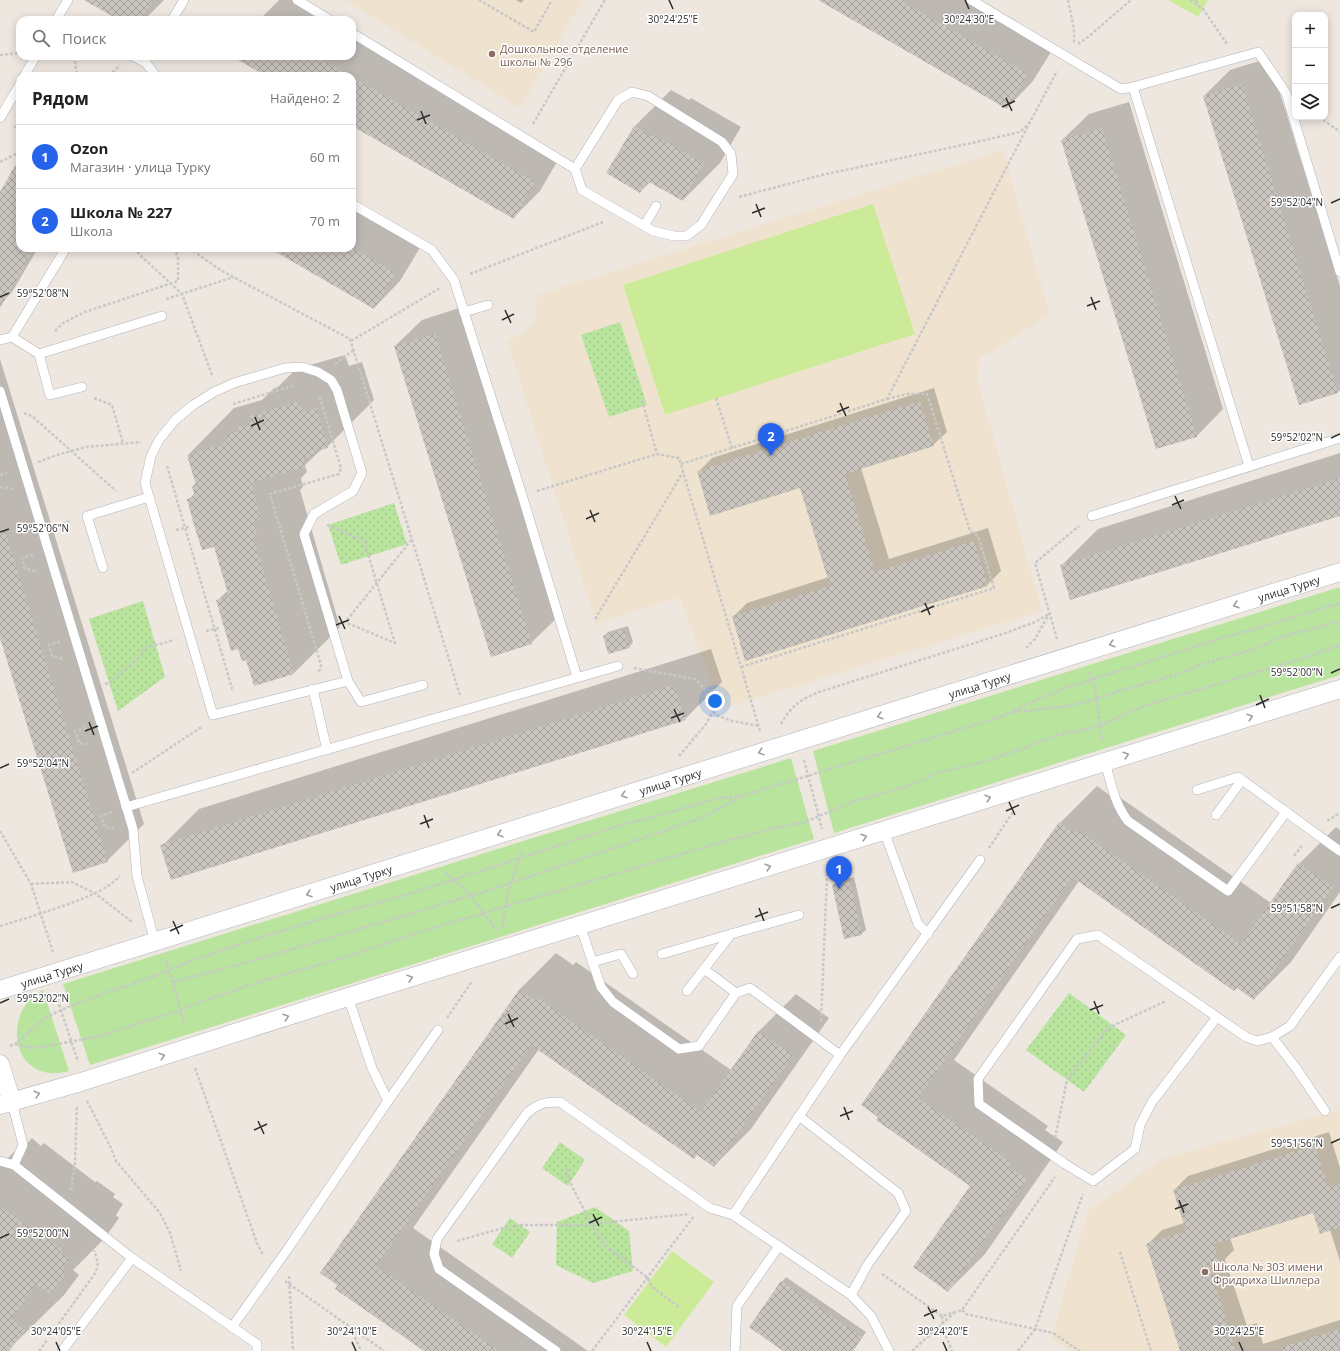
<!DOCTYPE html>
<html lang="ru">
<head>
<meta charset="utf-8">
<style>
	:root { --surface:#fff; --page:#f6f6f6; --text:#222; --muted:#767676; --line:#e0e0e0; --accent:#2563eb }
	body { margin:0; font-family:"Open Sans",sans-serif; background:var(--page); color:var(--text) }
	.controls { position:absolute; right:12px; top:12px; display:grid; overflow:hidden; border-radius:8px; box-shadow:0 2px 10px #0003 }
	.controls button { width:36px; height:36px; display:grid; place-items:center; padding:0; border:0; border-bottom:1px solid var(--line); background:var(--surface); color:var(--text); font:20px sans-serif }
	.you { position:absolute; left:715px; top:701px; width:14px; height:14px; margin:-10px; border:3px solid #fff; border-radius:50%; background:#1a73e8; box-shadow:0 0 0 6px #1a73e833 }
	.badge { display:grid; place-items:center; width:26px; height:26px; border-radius:50%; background:var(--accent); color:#fff; font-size:13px; font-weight:700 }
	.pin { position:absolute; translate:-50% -33px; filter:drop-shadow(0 1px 2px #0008) }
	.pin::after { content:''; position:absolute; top:21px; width:14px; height:12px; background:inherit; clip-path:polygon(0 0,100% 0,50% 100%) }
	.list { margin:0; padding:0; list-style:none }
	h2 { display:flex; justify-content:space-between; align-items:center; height:52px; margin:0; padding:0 16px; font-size:17px }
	h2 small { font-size:13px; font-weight:400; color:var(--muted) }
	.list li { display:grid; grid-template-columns:26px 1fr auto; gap:12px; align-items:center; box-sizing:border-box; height:64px; padding:0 16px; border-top:1px solid var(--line) }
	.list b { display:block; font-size:15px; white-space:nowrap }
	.list p { margin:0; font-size:13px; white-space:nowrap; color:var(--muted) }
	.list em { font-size:13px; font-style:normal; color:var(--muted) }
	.icon { flex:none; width:22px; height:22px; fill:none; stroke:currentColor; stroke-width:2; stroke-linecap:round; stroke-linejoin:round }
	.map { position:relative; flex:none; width:1340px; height:1351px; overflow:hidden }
	.search { position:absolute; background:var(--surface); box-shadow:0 2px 10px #0003; left:16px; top:16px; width:340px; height:44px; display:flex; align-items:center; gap:10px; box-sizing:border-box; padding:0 14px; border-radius:12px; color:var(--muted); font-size:15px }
	.panel { position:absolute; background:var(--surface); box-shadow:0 2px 10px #0003; left:16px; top:72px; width:340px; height:180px; border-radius:12px }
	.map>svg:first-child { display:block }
	.education { fill:#efe3cf }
	.grass { fill:#b8e49d }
	.park { fill:url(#park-dots) }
	.pitch { fill:#cceb99 }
	.shadow { fill:#0003 }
	.building { fill:url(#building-cross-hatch) }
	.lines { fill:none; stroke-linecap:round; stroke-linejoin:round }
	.service-casing { stroke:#b0b3bd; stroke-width:10 }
	.minor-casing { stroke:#b0b3bd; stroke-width:19 }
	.path { stroke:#c8c8c8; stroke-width:2.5; stroke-dasharray:3 2; stroke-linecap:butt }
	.service { stroke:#fff; stroke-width:9 }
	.minor { stroke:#fff; stroke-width:18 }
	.oneway { stroke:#a0a0a0 }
	.ticks { fill:none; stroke:#2d2d2d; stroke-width:1.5 }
	.education-dot { fill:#8d6e63; stroke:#fff; stroke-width:1.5 }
	.labels { text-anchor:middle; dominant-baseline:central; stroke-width:3; stroke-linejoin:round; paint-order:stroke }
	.education-label { font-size:11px; fill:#785e54; stroke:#fff; text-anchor:start }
	.street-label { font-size:11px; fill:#2d2d2d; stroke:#fff }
	.ticks-label { font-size:10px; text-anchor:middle; fill:#2d2d2d; stroke:#fff; stroke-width:3; stroke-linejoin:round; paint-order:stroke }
</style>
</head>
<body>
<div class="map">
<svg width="1340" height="1351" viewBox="0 0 1340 1351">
	<defs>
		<pattern id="park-dots" width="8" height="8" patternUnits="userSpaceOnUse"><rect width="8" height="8" fill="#b8e49d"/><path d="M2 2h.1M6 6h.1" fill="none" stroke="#9ec488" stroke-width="1.8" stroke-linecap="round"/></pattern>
		<pattern id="building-cross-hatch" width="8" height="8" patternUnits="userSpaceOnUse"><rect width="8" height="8" fill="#cac5be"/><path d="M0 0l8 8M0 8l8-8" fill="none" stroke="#a4a09b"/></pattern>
	</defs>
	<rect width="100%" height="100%" fill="#eee7e0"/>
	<g class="education">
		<polygon points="345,0 583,0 520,108"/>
		<polygon points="1003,150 1050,315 980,358 978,381 1042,611 721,709 679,597 596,624 507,341 525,332 536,319 537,295"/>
		<polygon points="1340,1110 1340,1351 1070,1351 1051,1338 1088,1211 1163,1158"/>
	</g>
	<g class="grass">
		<polygon points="1340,587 1340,675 834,833 813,751"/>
		<polygon points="791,758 814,839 90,1065 63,984"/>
		<path d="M43 990 69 1071C11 1087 0 1011 43 990Z"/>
	</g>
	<g class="park">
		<polygon points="620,322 647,405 609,417 581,335"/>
		<polygon points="394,503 407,544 341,565 328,525"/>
		<polygon points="143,601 165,677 118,711 89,619"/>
		<polygon points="1069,993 1126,1035 1084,1092 1026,1050"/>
		<polygon points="560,1142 585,1160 568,1186 542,1168"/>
		<polygon points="595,1207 629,1231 633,1271 593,1283 556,1265 557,1222"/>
		<polygon points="510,1218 530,1232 512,1258 492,1244"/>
	</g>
	<g class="pitch">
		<polygon points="1168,0 1208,0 1198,17"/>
		<polygon points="873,204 915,334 665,415 623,285"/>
		<polygon points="672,1251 714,1282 666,1347 624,1315"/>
	</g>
	<g class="shadow">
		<polygon points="111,0 164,0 144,20 121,20"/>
		<polygon points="279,0 292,0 327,20 259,20"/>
		<polygon points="516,0 524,0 521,3"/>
		<polygon points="820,0 972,0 1054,47 1033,81 1007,108"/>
		<polygon points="352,35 561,155 540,191 513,218 352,125 352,76 268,76 237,56 352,56"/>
		<polygon points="1269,58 1340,286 1340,390 1338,392 1300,404 1204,96 1230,70"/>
		<polygon points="671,90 689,100 691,98 741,127 720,163 683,200 650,182 640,192 634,127"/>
		<polygon points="1129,102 1223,409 1197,436 1157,448 1062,140 1089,114"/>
		<polygon points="20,161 20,248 38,248 12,292 3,301 0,299 0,194"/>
		<polygon points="352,206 421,246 400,281 374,308 271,248 352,248"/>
		<polygon points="462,307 558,617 531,643 395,346 422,320"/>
		<polygon points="345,355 349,366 362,362 374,400 327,447 323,448 305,465 307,472 301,478 303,487 300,490 340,627 294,673 247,658 239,647 217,601 228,590 214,546 188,500 195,493 193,486 196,483 188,455 234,408 262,400 273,389 278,387 296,369"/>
		<polygon points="0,359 144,824 107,861 0,635"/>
		<polygon points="934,388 947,432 933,445 861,468 889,559 988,528 1001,571 987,585 733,617 747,603 829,577 801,487 698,472 712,458"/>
		<polygon points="1340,453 1340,515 1061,566 1098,529"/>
		<polygon points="628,626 633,642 629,647 604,636 608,632"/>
		<polygon points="711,649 722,682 685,719 162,846 199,809"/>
		<polygon points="1097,786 1112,797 1115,794 1271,903 1299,864 1336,827 1340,830 1340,892 1291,962 1254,999 1079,881 954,1060 1048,1126 1045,1130 1063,1142 985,1254 948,1291 971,1186 877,1120 1060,823"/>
		<polygon points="854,877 866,930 861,934 833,885 838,881"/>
		<polygon points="556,953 573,965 576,962 731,1070 759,1031 796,994 829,1018 751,1129 714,1166 539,1049 413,1228 588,1351 426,1351 321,1273 519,990"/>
		<polygon points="1329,1132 1340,1168 1340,1261 1330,1230 1314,1212 1230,1238 1234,1250 1225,1259 1247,1326 1257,1323 1263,1344 1340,1320 1340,1351 1181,1351 1148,1244 1162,1230 1184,1223 1174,1190 1188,1176"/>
		<polygon points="32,1138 41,1146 44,1143 95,1182 97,1181 115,1194 113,1197 123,1204 116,1215 119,1218 104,1239 73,1270 79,1275 64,1295 9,1349 0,1351 0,1166 19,1147 22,1149"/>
		<polygon points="786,1277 866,1332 853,1351 785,1351 782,1282"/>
	</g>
	<g class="building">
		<polygon points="84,0 153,0 141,20 119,20"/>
		<polygon points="818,0 900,0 1028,74 1007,109"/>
		<polygon points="231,56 316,56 351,76 266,76"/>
		<polygon points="352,77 535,182 514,219 352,126"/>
		<polygon points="1242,84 1338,393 1299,405 1203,96"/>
		<polygon points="634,126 652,137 654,135 704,164 683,201 647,181 640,193 606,173"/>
		<polygon points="1102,128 1197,437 1156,449 1061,140"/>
		<polygon points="20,157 20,248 35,248 0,308 0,192"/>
		<polygon points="269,248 352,248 395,273 374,309"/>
		<polygon points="435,334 532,644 491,657 394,346"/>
		<polygon points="299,401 303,412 316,408 328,448 314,452 315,455 303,459 305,467 251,483 261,519 253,522 257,534 253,536 294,674 254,686 246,660 242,661 238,649 231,651 216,600 229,597 214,547 202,550 194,525 187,499 195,497 192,486 196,485 187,455 228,442 226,435 239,431 238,427 251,423 249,416"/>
		<polygon points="920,401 934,446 845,474 875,572 974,541 988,586 745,661 732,616 830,586 800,488 710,516 697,471"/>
		<polygon points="1340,478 1340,516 1070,600 1060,565"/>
		<polygon points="4,528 108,862 73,873 0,638 0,529"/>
		<polygon points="624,629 630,648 608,654 603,636"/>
		<polygon points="674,685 686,720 171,880 160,845"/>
		<polygon points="1059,822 1075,834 1078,830 1241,944 1298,863 1333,887 1254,1000 1237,988 1234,991 1072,877 918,1098 1012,1163 1009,1167 1027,1179 948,1292 913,1267 970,1186 876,1120 878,1117 861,1105"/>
		<polygon points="850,881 862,935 844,939 832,885"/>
		<polygon points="519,990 536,1001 538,998 701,1112 758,1031 793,1055 714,1167 697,1155 694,1159 531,1045 376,1266 499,1351 424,1351 335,1289 338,1285 320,1273"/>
		<polygon points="1315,1145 1328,1187 1340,1183 1340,1227 1320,1234 1313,1213 1214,1244 1220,1265 1210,1268 1236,1351 1180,1351 1146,1244 1186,1231 1173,1190"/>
		<polygon points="0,1206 40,1236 42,1234 62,1249 59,1252 70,1259 62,1270 66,1273 50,1294 36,1284 11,1319 25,1330 9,1351 0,1351"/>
		<polygon points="781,1281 862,1337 852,1351 783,1351 749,1327"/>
		<polygon points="1340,1329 1340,1351 1283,1351 1282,1347"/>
	</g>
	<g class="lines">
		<g class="service-casing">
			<g id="service">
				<polyline points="297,0 330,20"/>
				<polyline points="971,0 1121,89 1133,87 1249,466"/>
				<polyline points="56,20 68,0"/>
				<polyline points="172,20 184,0"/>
				<polyline points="352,33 575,169 582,190 653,231 674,236 686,236 701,225 733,174 731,154 722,142 648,96 632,92 618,100 575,169"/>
				<polyline points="133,56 146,63 156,76"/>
				<polyline points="24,76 36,56"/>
				<polyline points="1133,87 1258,52 1286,93 1340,272"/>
				<polyline points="0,118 20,84"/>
				<polyline points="352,204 432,250 454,280 522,495 577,677"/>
				<polyline points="644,226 656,206"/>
				<polyline points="464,312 488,305"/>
				<polyline points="12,337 66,248"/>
				<polyline points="0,340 12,337 39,354"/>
				<polyline points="82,387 50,395 39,354 162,316"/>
				<polyline points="0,391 133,829 137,876 155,942"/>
				<polyline points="1092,516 1340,438"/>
				<polyline points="103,568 87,516 149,497"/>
				<polyline points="348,681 304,534 314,514 353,491 362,473 337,390 331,380 318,372 302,367 285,368 234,383 214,392 193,405 175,420 159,440 151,456 145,483 213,715 348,681 361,702 423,685"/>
				<polyline points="313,689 327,750"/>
				<path d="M1105 762C1111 783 1114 803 1128 821L1228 891 1286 812 1340 851"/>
				<polyline points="1197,790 1238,777 1286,812"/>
				<polyline points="126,807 618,666"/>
				<polyline points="1216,815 1242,780"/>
				<polyline points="884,831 918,924 928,934"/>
				<polyline points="580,925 601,987 613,1002 679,1049 699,1046 736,993 750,988 840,1055 733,1215"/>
				<polyline points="662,954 731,934"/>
				<polyline points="592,962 621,954 633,974"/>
				<polyline points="704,969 731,934 799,915"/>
				<polyline points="687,991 704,969 736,993"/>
				<polyline points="348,997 372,1068 388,1101"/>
				<polyline points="1217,1017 1152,1102 1140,1125 1135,1149 1093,1181 1065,1164 979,1104 978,1079 1077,939 1098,935 1246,1037 1257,1041 1272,1037 1290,1026 1340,957"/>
				<polyline points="1272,1037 1296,1068 1325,1111"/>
				<polyline points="840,1055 980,860"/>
				<polyline points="12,1102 23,1145 14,1165 132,1258"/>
				<polyline points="799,1116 898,1193 906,1211 868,1264 851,1295"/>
				<polyline points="0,1161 14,1165"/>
				<polyline points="232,1327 287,1250 388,1101 438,1030"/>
				<polyline points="62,1351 132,1258 257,1344 257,1351"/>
				<path d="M556 1351 439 1269 434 1254 437 1239 527 1113C539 1103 545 1102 560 1102L710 1208 733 1215 851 1295 871 1316 889 1351"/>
				<polyline points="735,1351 737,1306 779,1246"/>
			</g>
		</g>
		<g class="minor-casing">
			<g id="minor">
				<path id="s1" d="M0 990 1340 572"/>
				<polyline points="0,1064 12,1102"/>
				<polyline points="0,1105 81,1082 348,997 1340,689"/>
			</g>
		</g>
		<g class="path">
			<polyline points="479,0 534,32 552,0"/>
			<polyline points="1068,0 1074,29 1074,43"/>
			<polyline points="1190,0 1203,9 1227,44"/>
			<polyline points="1196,0 1198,6"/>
			<polyline points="1078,44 1088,37 1131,0"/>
			<polyline points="0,55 19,53"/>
			<polyline points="74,56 77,76"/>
			<polyline points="109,76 120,65"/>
			<polyline points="1319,117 1340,132"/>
			<polyline points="533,124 605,0"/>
			<polyline points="14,126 20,130"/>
			<polyline points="0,162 20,152"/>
			<polyline points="739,197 822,175 972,143 1020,132 1030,122 1057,71"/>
			<polyline points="134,248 140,255 182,294 212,375"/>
			<polyline points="189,248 222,271 350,339 460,695"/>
			<polyline points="470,274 603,222"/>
			<polyline points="166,299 234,277"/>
			<polyline points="55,331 63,323 85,312 178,281 178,259 175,248"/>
			<polyline points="351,341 440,288"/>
			<polyline points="335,364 354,350"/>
			<polyline points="94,398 112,405 123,443"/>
			<polyline points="716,398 732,448"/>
			<polyline points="642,400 657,454"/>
			<polyline points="233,404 295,385"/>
			<polyline points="24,413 32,416 116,491"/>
			<polyline points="38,462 57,455 86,447 141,442"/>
			<polyline points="681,464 887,399 1030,122"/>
			<polyline points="167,466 233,692"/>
			<polyline points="0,475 7,473"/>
			<polyline points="0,487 13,489"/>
			<polyline points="537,491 657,454 679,458 760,731"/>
			<polyline points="57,525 71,521"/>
			<polyline points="327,525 364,541 395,643 347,623"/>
			<polyline points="176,530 189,527"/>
			<polyline points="33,555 22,558 25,569 38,572"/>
			<polyline points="595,619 683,472"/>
			<polyline points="347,620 412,539"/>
			<polyline points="206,631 219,628"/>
			<polyline points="1057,639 1035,563 1079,526"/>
			<polyline points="60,642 49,645 52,656 64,659"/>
			<polyline points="1026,648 1035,639 1049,614"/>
			<polyline points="741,667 994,588 978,536 970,531 927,394 907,394 887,399"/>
			<polyline points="634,668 695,679 704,688 713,711 716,715 732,721 759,726"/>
			<polyline points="318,671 320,670 321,665 270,494 339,474 341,468 319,395"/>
			<polyline points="1089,672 1095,687 1102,741"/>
			<polyline points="105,684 109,683 140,657 145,648 174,640"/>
			<polyline points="1014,712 1068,706 1097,699 1119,691 1175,675 1209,662 1252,650 1285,636 1340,621"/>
			<path d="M781 724C791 706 800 700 819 692L1003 634 1035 622 1049 614"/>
			<polyline points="86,728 75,731 79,743 90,745"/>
			<polyline points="679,756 706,724 713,711"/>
			<polyline points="804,760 822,829"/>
			<polyline points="132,773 203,726"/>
			<polyline points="112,812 101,816 105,827 116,829"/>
			<polyline points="1327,821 1340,813"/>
			<polyline points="0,831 31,884 53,952"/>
			<polyline points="989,848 1013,812"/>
			<polyline points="1294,856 1303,844"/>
			<polyline points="446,873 465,889 497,930"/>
			<polyline points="31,884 72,882 96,894 132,922"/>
			<path d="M0 926C21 920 42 913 63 906 84 898 104 892 120 876"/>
			<polyline points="502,928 508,892 522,850"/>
			<polyline points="166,960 173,982 185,1027"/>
			<path d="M173 982 256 960 486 891 696 820C714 813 728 802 745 795L981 723 1003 716 1041 698 1066 688 1128 668 1222 638 1251 630 1340 603"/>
			<polyline points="56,995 78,1062"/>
			<polyline points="447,1018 472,981"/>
			<polyline points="821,1021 827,875 830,869"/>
			<polyline points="15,1044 33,1048 48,1046 100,1036 181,1010 197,1003 265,980 346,957 420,932 712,845 774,828 805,822 852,802 911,785 936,773 980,763 1028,747 1057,735 1088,729 1112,721 1133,710 1144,706 1301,659 1340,645"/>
			<polyline points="10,1046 15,1044 45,1018 61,1010 94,997 158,975 182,964 250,941 327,917 416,892 621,825 675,811 714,799 740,796"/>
			<polyline points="195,1068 257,1243 263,1255"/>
			<polyline points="87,1101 111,1148 116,1161 160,1213 170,1233 181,1271"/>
			<polyline points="1055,1138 1067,1080 1108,1028 1166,1001"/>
			<polyline points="567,1169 568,1178 591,1224 607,1247 647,1277 652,1287 679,1307"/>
			<polyline points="71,1190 75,1163 77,1105"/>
			<polyline points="457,1241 503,1228 522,1225 581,1225 690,1214"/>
			<polyline points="1120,1252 1151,1351"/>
			<polyline points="882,1274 942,1316 962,1310 1055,1177"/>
			<polyline points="289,1276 293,1351"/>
			<polyline points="285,1281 384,1351"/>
			<polyline points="962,1310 966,1314 1053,1333 1080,1351"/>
			<polyline points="942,1316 944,1331 952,1351"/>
			<polyline points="351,1328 361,1351"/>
			<polyline points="50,1336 96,1272 98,1263 94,1250"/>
			<polyline points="39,1351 47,1340"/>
			<polyline points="592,1351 694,1216"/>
			<polyline points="912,1351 955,1312"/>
			<polyline points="1018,1351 1035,1329 1083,1194"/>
		</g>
		<use href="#service" class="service"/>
		<use href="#minor" class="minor"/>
	</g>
	<defs><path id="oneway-chevron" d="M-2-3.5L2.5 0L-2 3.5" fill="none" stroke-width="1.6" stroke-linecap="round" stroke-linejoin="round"/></defs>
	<g class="oneway">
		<use href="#oneway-chevron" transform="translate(1236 605) rotate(163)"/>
		<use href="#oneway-chevron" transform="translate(1112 644) rotate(163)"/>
		<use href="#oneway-chevron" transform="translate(880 716) rotate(163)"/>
		<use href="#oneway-chevron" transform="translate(1250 717) rotate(-17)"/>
		<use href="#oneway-chevron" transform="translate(761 752) rotate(163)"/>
		<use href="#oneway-chevron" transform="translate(1126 755) rotate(-17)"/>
		<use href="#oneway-chevron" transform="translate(624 795) rotate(163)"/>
		<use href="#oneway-chevron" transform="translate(988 798) rotate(-17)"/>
		<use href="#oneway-chevron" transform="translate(500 834) rotate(163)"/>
		<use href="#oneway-chevron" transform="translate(864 837) rotate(-17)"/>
		<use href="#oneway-chevron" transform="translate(768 867) rotate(-17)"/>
		<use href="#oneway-chevron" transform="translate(309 894) rotate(163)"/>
		<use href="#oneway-chevron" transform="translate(410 978) rotate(-17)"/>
		<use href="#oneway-chevron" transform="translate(286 1017) rotate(-18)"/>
		<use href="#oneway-chevron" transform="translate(162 1056) rotate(-18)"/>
		<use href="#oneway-chevron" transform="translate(37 1094) rotate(-16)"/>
	</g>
	<path class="ticks" d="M669 0 673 9M965 0 969 9M1006 98 1012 111M1002 107 1015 101M421 111 426 124M417 120 430 115M1331 203 1340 199M756 204 761 217M752 213 765 208M0 297 9 293M1091 297 1096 310M1087 306 1100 301M505 310 511 323M502 320 514 314M840 403 846 416M837 412 849 407M255 417 260 430M251 426 264 420M1331 438 1340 434M1175 496 1181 509M1172 505 1184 500M590 510 595 522M586 519 599 513M0 532 9 529M925 603 930 615M921 612 934 606M339 616 345 629M336 625 349 620M1331 673 1340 669M1260 695 1265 708M1256 705 1269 699M674 709 680 722M671 718 684 713M89 722 94 735M85 731 98 726M0 768 9 764M1009 802 1015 815M1006 811 1019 805M424 815 429 828M420 824 433 819M759 908 764 921M1331 908 1340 904M755 917 768 912M173 921 179 934M170 931 183 925M1094 1001 1099 1014M0 1003 9 999M1090 1010 1103 1005M508 1014 514 1027M505 1024 518 1018M844 1107 849 1120M840 1116 853 1111M258 1121 264 1134M254 1130 267 1124M1331 1143 1340 1139M1179 1200 1184 1213M1175 1209 1188 1204M593 1214 599 1226M589 1223 602 1217M0 1238 9 1234M928 1307 934 1319M924 1316 937 1310M56 1342 60 1351M352 1342 356 1351M647 1342 651 1351M943 1342 947 1351M1239 1342 1243 1351"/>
	<g class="education-dot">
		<circle cx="492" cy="54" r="4"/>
		<circle cx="1205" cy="1272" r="4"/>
	</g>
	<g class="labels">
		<g class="education-label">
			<text x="500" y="48">Дошкольное отделение<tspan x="500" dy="13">школы № 296</tspan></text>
			<text x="1213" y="1266">Школа № 303 имени<tspan x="1213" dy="13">Фридриха Шиллера</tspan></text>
		</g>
		<g class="street-label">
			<text stroke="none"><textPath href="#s1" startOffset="1350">улица Турку</textPath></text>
			<text stroke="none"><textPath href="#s1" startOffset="1026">улица Турку</textPath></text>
			<text stroke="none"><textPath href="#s1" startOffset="702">улица Турку</textPath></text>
			<text stroke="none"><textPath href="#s1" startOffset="378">улица Турку</textPath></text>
			<text stroke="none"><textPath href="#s1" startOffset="54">улица Турку</textPath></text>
		</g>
	</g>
	<g class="ticks-label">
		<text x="673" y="23">30°24'25"E</text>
		<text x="969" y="23">30°24'30"E</text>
		<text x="1297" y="206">59°52'04"N</text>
		<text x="43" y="297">59°52'08"N</text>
		<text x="1297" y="441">59°52'02"N</text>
		<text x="43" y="532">59°52'06"N</text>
		<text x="1297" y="676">59°52'00"N</text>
		<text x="43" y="767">59°52'04"N</text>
		<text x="1297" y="912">59°51'58"N</text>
		<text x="43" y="1002">59°52'02"N</text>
		<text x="1297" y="1147">59°51'56"N</text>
		<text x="43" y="1237">59°52'00"N</text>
		<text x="56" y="1335">30°24'05"E</text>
		<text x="352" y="1335">30°24'10"E</text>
		<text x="647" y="1335">30°24'15"E</text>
		<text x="943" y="1335">30°24'20"E</text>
		<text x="1239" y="1335">30°24'25"E</text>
	</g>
</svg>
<div class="controls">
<button>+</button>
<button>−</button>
<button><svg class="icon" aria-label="layers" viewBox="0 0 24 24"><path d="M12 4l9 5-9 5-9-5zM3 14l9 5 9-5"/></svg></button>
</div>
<div class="you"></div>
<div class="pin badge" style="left:839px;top:889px">1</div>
<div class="pin badge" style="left:771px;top:456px">2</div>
<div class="search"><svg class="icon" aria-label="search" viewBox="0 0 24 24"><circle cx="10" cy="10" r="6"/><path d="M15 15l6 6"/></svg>Поиск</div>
<section class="panel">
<h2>Рядом<small>Найдено: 2</small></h2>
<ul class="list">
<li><span class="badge">1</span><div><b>Ozon</b><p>Магазин · улица Турку</p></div><em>60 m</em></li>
<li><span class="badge">2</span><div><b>Школа № 227</b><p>Школа</p></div><em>70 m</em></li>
</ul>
</section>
</div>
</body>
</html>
